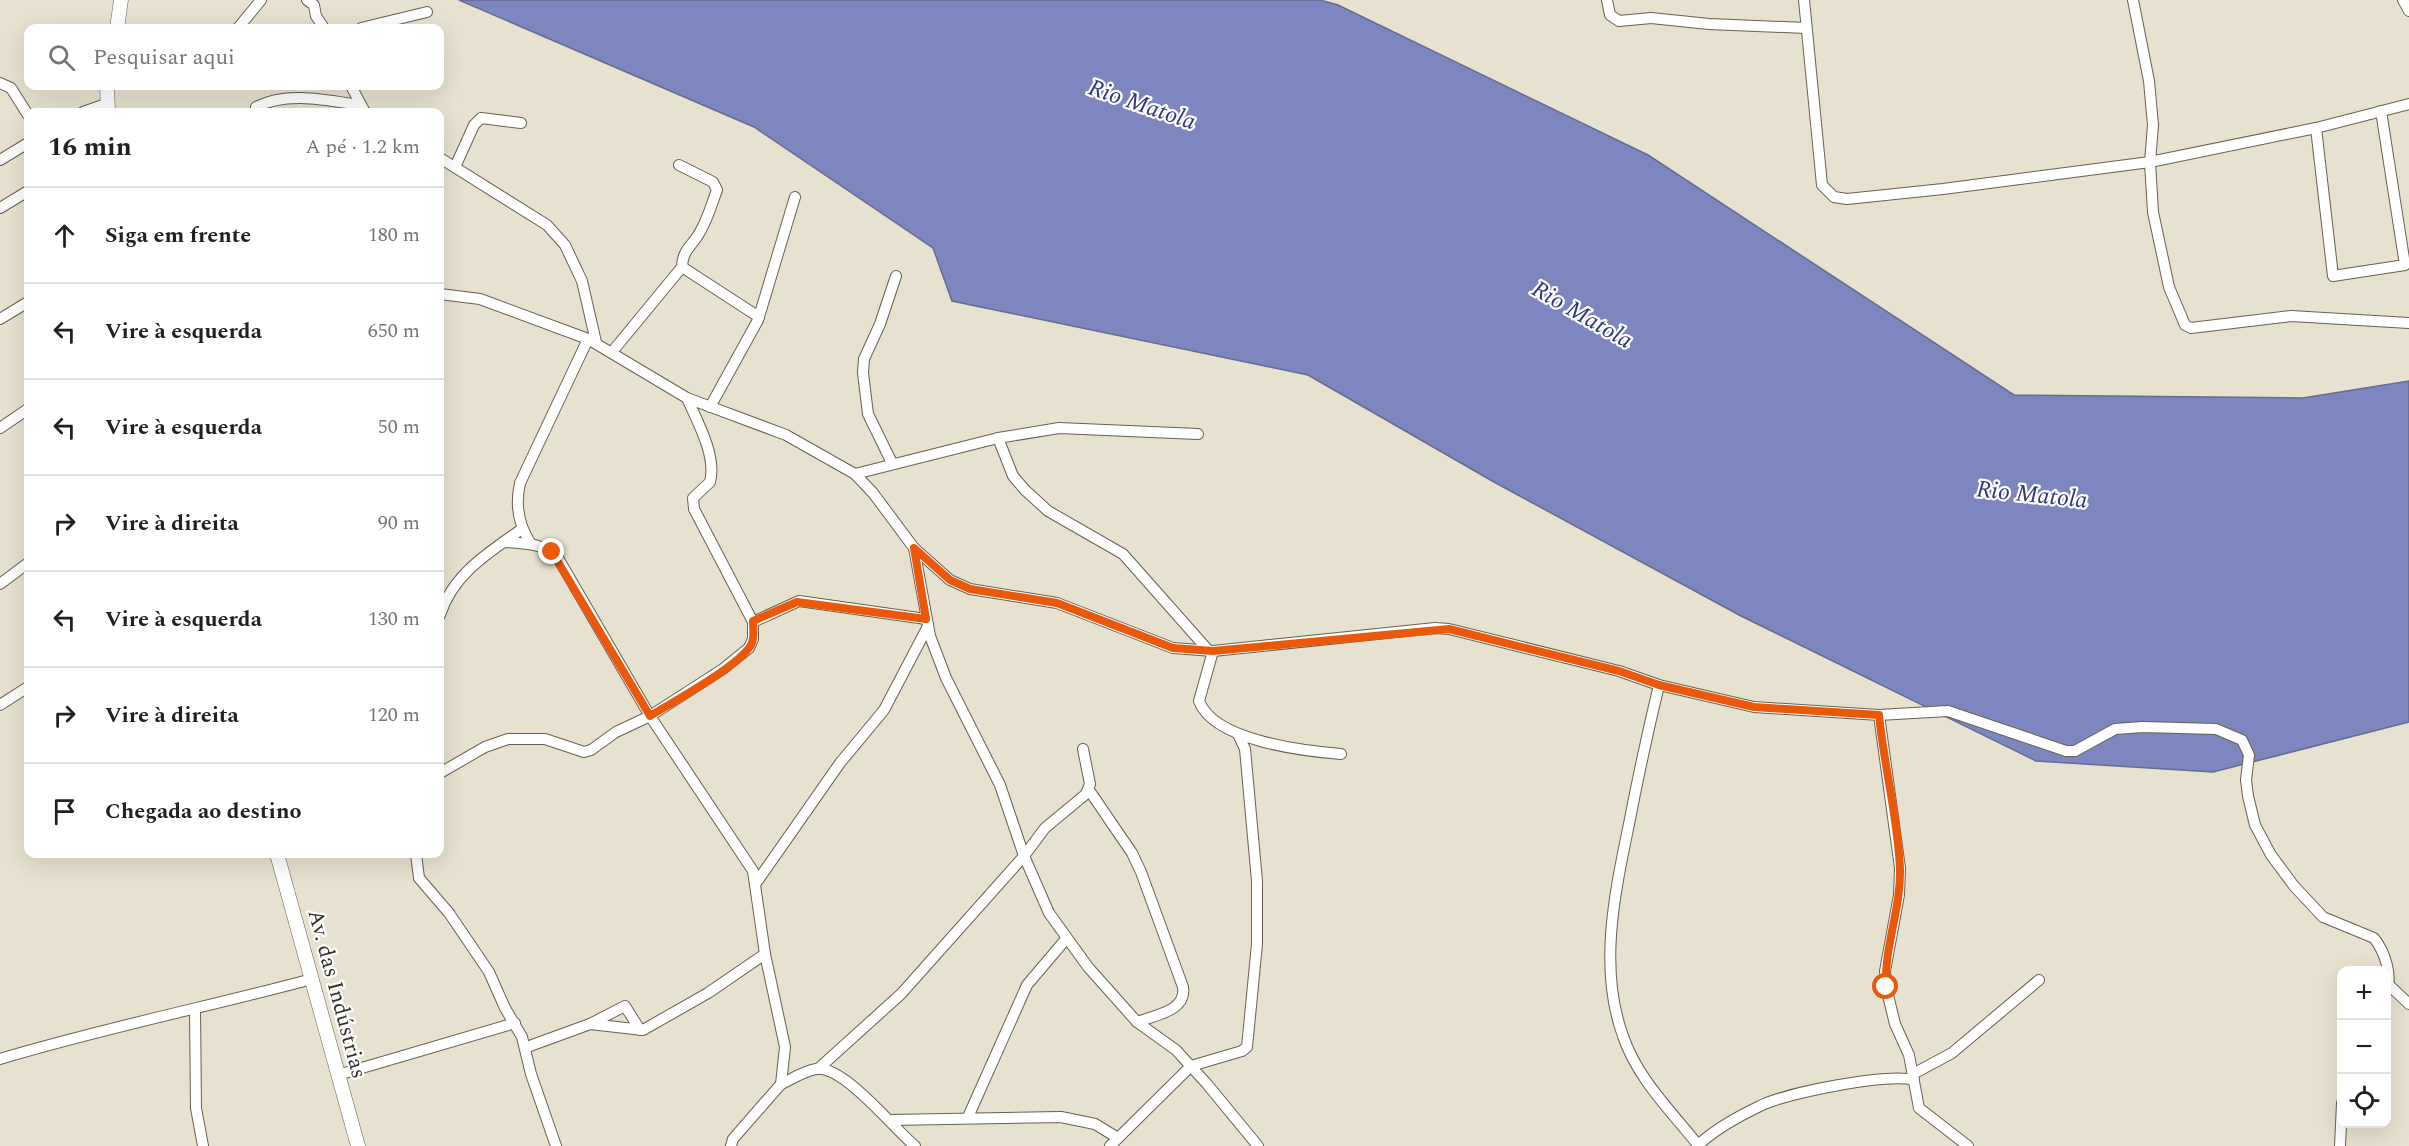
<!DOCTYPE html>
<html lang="pt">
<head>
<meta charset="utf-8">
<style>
	:root { --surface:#fff; --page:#f2f2f2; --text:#202124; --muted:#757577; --line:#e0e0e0 }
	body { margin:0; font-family:Spectral,serif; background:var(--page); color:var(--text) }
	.controls { position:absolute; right:18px; bottom:18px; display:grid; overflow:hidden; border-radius:12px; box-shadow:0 6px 24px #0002 }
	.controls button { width:54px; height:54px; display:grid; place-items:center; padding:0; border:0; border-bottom:2px solid var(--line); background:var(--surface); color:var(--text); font:30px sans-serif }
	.stop { position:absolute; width:18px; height:18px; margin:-14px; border:4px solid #ea580c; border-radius:50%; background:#fff }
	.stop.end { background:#ea580c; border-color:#fff; box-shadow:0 2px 6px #0008 }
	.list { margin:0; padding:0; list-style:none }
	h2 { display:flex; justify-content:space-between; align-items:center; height:78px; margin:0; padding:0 24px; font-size:26px }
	h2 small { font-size:20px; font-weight:400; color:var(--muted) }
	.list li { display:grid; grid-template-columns:39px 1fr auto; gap:18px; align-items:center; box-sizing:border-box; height:96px; padding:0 24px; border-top:2px solid var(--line) }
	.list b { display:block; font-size:22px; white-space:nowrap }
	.list em { font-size:20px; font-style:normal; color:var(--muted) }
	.icon { flex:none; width:33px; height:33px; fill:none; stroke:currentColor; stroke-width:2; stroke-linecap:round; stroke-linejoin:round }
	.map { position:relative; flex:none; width:2409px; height:1146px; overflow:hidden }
	.search { position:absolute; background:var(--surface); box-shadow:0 6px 24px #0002; left:24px; top:24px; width:420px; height:66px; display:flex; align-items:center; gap:15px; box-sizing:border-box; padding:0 21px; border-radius:12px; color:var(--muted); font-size:22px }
	.panel { position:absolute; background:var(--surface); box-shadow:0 6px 24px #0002; left:24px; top:108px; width:420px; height:750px; border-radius:12px }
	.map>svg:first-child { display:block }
	.water { fill:#7d86bf; stroke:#666c92; stroke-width:1.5 }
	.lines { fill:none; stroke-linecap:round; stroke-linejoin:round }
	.minor-casing { stroke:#676151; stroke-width:12 }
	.tertiary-casing { stroke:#676151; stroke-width:15 }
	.minor { stroke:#fff; stroke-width:10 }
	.tertiary { stroke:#fff; stroke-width:14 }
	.route { stroke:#ea580c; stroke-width:8 }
	.labels { text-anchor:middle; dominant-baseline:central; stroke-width:4.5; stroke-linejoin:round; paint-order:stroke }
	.street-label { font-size:22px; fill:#323029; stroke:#fff }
	.water-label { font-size:24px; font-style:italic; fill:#32367c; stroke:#fff }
</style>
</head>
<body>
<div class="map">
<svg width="2409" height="1146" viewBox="0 0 2409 1146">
	<rect width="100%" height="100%" fill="#e7e1cf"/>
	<polygon class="water" points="459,0 1320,0 1338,5 1648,155 2014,395 2303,398 2409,381 2409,722 2213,772 2036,761 1741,616 1494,482 1308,375 952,301 933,248 754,127"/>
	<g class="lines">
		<g class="minor-casing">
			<g id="minor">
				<polyline points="307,0 314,5 316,16 324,28"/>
				<polyline points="1607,0 1610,15 1619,21 1651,18 1709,24 1806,28"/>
				<polyline points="1804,0 1822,185 1834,197 1847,199 1943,189 2150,162 2316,128 2409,104"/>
				<polyline points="2133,0 2149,81 2153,125 2150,162 2153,212 2169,287 2185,325 2191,328 2291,316 2409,323"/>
				<polyline points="2403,0 2409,11"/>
				<polyline points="238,28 261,0"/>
				<polyline points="361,28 427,12"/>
				<polyline points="0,83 11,88 28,115"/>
				<polyline points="351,86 365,112"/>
				<path d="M256 107C287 91 326 100 359 105"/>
				<polyline points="83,112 106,104"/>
				<polyline points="2316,128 2333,276 2405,265 2381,111"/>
				<polyline points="440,158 547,225 565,245 582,281 596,342"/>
				<polyline points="0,160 28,143"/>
				<polyline points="455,167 474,125 481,118 521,123"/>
				<polyline points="0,208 28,191"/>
				<polyline points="682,267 759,317"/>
				<polyline points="440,294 480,299 588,339 687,398 786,435 855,474 873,493 914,548 930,636 946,678 1000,785 1024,856 1049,913 1088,967 1137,1022 1176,1050 1207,1084 1258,1146"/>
				<polyline points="0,319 28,302"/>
				<path d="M612 352 682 267C682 249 694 245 701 230 708 218 712 203 717 190L713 182 679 165"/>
				<path d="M687 398C697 421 717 456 710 482L693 498 694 509 753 622"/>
				<polyline points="710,407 758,320 795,197"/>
				<polyline points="0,428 28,409"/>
				<polyline points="998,438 1013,476 1025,490 1048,511 1123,554 1208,650"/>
				<polyline points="892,463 868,414 863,373 864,359 880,324 896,276"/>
				<polyline points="855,474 998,438 1059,428 1198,434"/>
				<path d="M504 542C523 543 544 543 558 558L650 716 753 871 765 954 785 1047 781 1084 733 1139 731 1146"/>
				<path d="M531 544C519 526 515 505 520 483L588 339"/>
				<path d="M914 548 950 580 970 589 1057 603 1173 648 1213 651 1435 628 1449 629 1619 671 1659 685 1754 707 1879 715 1948 711 2066 751H2075L2115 729 2143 727 2216 729 2242 740 2249 755 2246 780 2248 796 2255 825 2271 855 2294 886 2323 917 2374 938C2385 952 2393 976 2386 993"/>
				<polyline points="0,584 28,563"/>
				<path d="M440 615C453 574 488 553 522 529"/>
				<path d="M1213 651 1199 701C1214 741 1304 751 1341 754"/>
				<path d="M1659 685C1648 731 1638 777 1629 824 1615 892 1598 968 1623 1036 1637 1078 1671 1111 1698 1145"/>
				<polyline points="0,705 28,687"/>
				<polyline points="1879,715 1900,868 1899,895 1885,971 1886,987 1895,1024 1909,1055 1919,1108 1968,1146"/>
				<polyline points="440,773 485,747 508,739 545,739 584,752 591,750 616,732 650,716 723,669 749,648 753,639 753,622 799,601 926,619"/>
				<path d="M1089 790 1132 853 1141 872 1183 987C1187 1011 1155 1015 1137 1022"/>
				<polyline points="416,854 419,878 449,913 489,972 505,1008 522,1037 531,1074 556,1146"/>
				<polyline points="756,883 840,763 884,710 928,626"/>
				<polyline points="2389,985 2409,1004"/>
				<polyline points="195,1010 196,1108 203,1146"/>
				<polyline points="590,1024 643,1030 708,993 765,954"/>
				<polyline points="527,1047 590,1024 625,1006 640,1030"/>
				<path d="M0 1059C103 1028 208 1007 312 979"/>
				<polyline points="818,1069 901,994 1024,856 1045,828 1086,794 1090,784 1083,749"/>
				<polyline points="1913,1074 1952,1053 2039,980"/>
				<polyline points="338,1075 515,1023"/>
				<path d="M781 1084C792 1079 804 1071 816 1069 844 1065 895 1130 915 1146"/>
				<polyline points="968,1117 1027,985 1066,939"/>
				<polyline points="890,1120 1061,1117 1095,1124 1118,1138"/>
				<polyline points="1110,1146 1191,1066 1242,1051 1247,1047 1257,944 1257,881 1245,749 1238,734"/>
				<path d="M1697 1146C1714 1130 1739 1116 1760 1106 1785 1093 1887 1073 1914 1080"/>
				<polyline points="2340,1146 2342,1103"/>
			</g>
		</g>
		<g class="tertiary-casing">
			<g id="tertiary">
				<polyline points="117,28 121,0"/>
				<polyline points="107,86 108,112"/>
				<polyline points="277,854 358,1146"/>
			</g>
		</g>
		<use href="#minor" class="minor"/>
		<use href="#tertiary" class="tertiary"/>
	</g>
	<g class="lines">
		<path class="route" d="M552 552 650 716C673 702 739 666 751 645 755 638 753 629 753 621L797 602 926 619 914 548 950 580 970 589 1057 603 1173 648 1213 651 1449 629 1619 671 1659 685 1754 707 1879 715C1884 766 1898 818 1900 869 1901 909 1884 947 1886 987"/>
	</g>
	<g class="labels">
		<g class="street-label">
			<text transform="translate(337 994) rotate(75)">Av. das Indústrias</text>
		</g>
		<g class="water-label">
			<text transform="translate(1142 105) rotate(19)">Rio Matola</text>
			<text transform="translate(1582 315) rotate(30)">Rio Matola</text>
			<text transform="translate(2032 495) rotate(6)">Rio Matola</text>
		</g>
	</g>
</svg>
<div class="controls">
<button>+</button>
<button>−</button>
<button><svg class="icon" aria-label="locate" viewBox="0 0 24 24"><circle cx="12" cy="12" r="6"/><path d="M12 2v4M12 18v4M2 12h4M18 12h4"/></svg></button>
</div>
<div class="stop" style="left:1886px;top:987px"></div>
<div class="stop end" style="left:552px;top:552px"></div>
<div class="search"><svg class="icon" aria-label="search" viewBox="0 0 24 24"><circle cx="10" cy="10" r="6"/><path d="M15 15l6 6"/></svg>Pesquisar aqui</div>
<section class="panel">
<h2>16 min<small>A pé · 1.2 km</small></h2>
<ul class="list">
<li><svg class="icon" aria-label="ahead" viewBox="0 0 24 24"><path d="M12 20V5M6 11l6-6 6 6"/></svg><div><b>Siga em frente</b></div><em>180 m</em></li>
<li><svg class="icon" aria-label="left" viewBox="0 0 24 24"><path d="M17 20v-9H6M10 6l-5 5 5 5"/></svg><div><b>Vire à esquerda</b></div><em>650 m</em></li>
<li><svg class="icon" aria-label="left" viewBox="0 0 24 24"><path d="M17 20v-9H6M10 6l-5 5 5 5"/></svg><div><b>Vire à esquerda</b></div><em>50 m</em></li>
<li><svg class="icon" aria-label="right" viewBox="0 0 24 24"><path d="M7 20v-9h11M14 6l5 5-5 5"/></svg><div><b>Vire à direita</b></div><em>90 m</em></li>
<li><svg class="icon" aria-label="left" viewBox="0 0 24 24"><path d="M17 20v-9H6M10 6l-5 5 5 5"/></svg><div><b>Vire à esquerda</b></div><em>130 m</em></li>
<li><svg class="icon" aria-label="right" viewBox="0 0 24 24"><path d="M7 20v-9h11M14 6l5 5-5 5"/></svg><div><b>Vire à direita</b></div><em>120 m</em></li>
<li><svg class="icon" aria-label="arrive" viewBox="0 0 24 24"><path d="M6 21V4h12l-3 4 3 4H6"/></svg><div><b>Chegada ao destino</b></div></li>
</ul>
</section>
</div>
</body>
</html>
